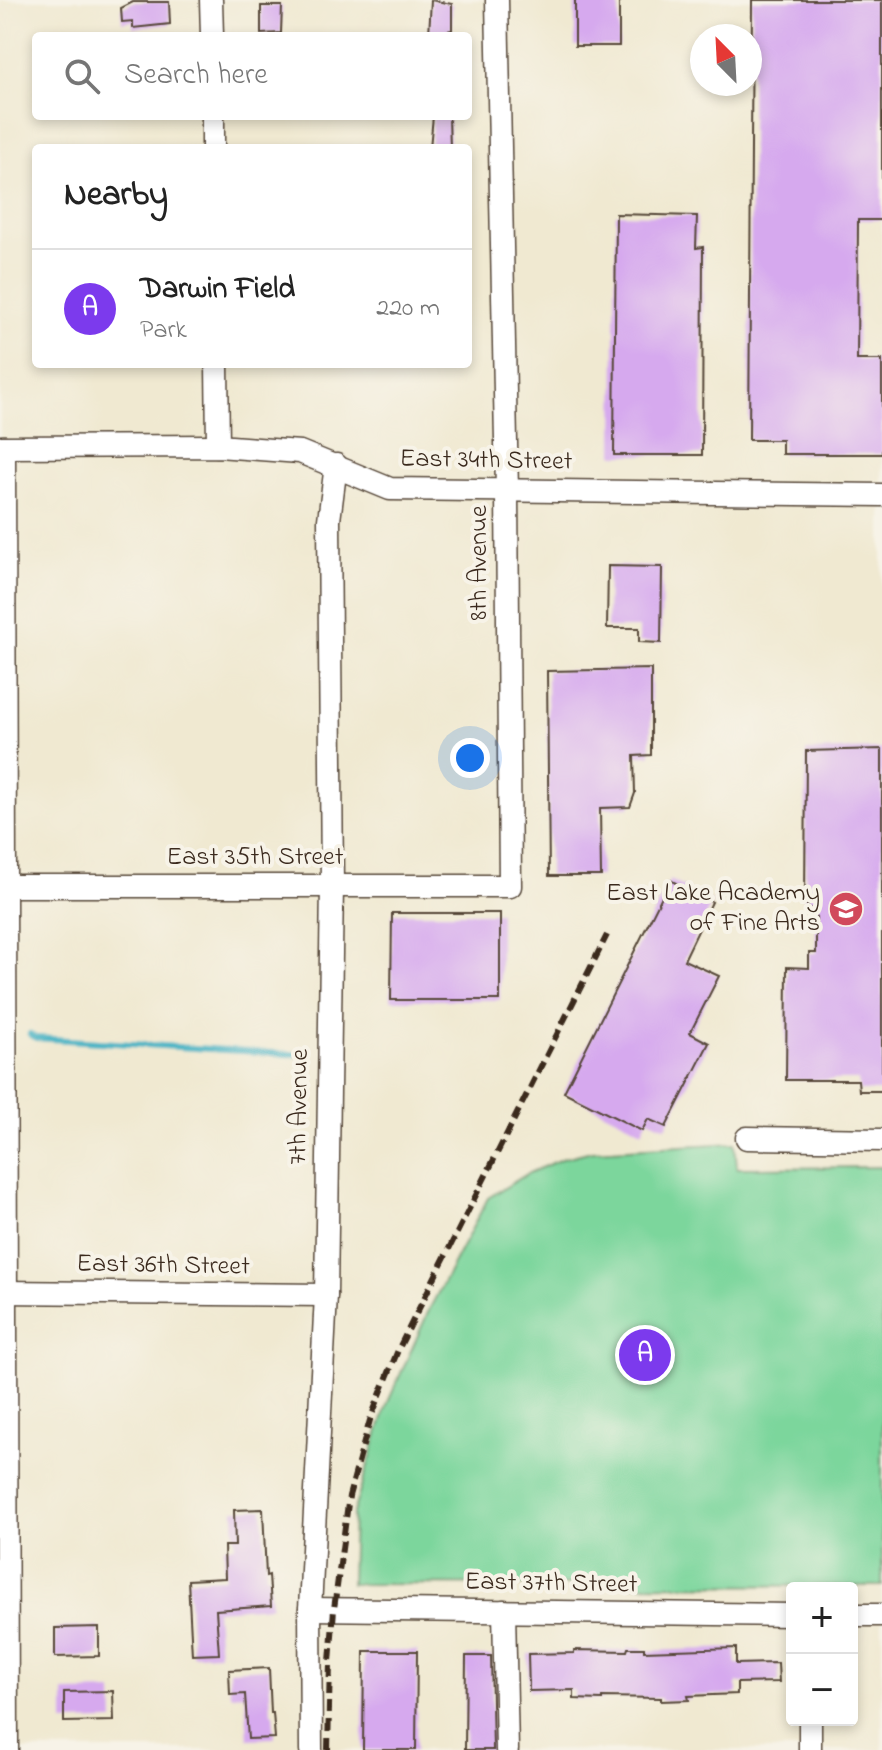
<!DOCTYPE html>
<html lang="en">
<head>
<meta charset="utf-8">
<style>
	:root { --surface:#fff; --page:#f2f2f2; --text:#222; --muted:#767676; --line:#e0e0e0; --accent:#7c3aed }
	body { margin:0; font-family:"Indie Flower",sans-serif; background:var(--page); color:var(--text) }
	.controls { position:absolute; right:24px; bottom:24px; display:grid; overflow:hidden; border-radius:8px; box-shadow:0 4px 12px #0003 }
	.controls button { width:72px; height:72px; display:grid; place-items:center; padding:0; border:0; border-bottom:2px solid var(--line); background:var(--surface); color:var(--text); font:40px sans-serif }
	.compass { position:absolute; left:690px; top:24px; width:72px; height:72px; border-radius:50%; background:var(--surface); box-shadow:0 4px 12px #0003; rotate:336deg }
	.you { position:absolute; left:470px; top:758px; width:28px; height:28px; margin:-20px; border:6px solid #fff; border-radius:50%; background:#1a73e8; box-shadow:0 0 0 12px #1a73e833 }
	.badge { display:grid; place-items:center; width:52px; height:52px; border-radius:50%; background:var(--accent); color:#fff; font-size:26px; font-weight:700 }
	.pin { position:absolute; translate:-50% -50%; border:4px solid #fff; box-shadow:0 2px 8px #0006 }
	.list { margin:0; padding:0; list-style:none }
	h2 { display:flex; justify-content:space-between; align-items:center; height:104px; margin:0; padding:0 32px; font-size:34px }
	h2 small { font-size:26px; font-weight:400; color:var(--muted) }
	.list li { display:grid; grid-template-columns:52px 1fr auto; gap:24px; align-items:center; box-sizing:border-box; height:120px; padding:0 32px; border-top:2px solid var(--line) }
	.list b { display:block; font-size:30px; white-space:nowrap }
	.list p { margin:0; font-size:26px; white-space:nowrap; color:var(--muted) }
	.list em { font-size:26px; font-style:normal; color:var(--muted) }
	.icon { flex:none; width:44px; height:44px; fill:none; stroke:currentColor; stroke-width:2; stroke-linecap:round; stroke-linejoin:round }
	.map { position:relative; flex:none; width:882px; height:1750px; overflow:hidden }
	.search { position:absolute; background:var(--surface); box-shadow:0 4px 12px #0003; left:32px; top:32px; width:440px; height:88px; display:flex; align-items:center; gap:20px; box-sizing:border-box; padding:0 28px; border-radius:8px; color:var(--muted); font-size:30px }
	.panel { position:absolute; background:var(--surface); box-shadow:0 4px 12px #0003; left:32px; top:144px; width:440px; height:224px; border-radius:8px }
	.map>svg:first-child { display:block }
	.green { fill:#7bd69c; stroke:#5b805d; stroke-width:2 }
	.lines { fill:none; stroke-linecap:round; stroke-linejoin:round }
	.stream { stroke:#48b4c5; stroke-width:6 }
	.building { fill:#d6a9ee }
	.minor-casing { stroke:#564739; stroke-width:25 }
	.minor { stroke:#fff; stroke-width:22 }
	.rail { stroke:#3b2a1e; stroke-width:6; stroke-dasharray:12 6; stroke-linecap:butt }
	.labels { text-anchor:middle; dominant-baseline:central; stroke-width:8; stroke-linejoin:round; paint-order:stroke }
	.street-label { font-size:26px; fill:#3b2a1e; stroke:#f7f3e8 }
	.poi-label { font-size:26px; fill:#3b2a1e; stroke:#f7f3e8; text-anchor:end }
</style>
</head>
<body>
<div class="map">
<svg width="882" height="1750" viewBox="0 0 882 1750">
	<rect width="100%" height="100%" fill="#f7f3e8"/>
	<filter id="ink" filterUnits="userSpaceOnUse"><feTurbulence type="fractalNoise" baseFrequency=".0125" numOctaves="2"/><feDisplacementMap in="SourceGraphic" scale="16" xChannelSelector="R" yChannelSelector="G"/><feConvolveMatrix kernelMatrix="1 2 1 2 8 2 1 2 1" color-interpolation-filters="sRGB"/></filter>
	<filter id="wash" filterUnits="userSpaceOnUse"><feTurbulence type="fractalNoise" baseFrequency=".006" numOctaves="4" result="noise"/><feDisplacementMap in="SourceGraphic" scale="32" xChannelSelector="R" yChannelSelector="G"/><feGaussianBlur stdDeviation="1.8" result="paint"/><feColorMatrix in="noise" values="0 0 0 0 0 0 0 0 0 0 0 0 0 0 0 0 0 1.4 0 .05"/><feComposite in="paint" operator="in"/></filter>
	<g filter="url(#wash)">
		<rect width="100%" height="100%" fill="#f0e9d1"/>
		<polygon class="green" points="735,1143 737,1168 882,1167 882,1586 351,1584 353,1513 388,1402 430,1308 488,1198 529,1173 564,1158 592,1151"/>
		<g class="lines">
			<polyline class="stream" points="30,1034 36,1038 305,1055"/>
		</g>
		<g id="blocks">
			<g class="building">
				<polygon points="431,0 452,4 452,30 429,34"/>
				<rect x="575" y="0" width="44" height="46"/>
				<polygon points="752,0 882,0 882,220 858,220 857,360 882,360 882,454 782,454 782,440 749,440"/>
				<polygon points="133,2 169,2 170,24 133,28 133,21 122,22 121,8"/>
				<polygon points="261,6 282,6 281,33 261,34"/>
				<polygon points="433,116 449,116 450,148 430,148"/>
				<polygon points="616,214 697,216 696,248 703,247 702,455 614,455"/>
				<polygon points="608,566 662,567 661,643 639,642 639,628 607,628"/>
				<polygon points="651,669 651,755 634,756 635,793 630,807 600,808 601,876 549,876 547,671"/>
				<polygon points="882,749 882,1091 859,1091 858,1080 786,1080 787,967 809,968 809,953 816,953 816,915 805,903 806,751"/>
				<polygon points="670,880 712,902 684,960 719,976 690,1033 709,1043 666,1127 648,1119 642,1131 564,1092"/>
				<polygon points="392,913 500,913 500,1000 391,1000"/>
				<polygon points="263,1509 266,1576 269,1575 271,1606 216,1610 219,1654 192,1655 188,1580 225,1578 224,1546 235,1546 234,1510"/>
				<polygon points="99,1627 99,1656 55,1657 55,1628"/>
				<polygon points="628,1648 644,1648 644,1651 736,1648 736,1664 778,1663 779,1682 737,1683 737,1694 688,1696 689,1700 661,1701 661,1698 602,1697 602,1700 574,1699 574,1690 529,1691 528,1654 574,1653 574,1650 627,1651"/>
				<polygon points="364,1651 417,1651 416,1750 363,1750"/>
				<polygon points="466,1656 491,1656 493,1750 465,1750"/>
				<polygon points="269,1668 271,1713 273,1713 275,1738 248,1739 245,1694 230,1695 229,1670"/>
				<polygon points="113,1691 114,1721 64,1722 64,1692"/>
			</g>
		</g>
	</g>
	<g filter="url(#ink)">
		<use href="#blocks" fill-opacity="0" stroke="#564739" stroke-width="2"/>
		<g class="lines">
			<g class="minor-casing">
				<g id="minor">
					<polyline points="211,0 212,36"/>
					<polyline points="213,116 213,148"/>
					<polyline points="217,364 218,446"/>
					<polyline points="0,447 218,446 300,452 390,489 882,495"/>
					<polyline points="4,447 7,1750"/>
					<polyline points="0,886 510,886 507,491 497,0"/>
					<polyline points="747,1138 882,1140"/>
					<polyline points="0,1292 326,1295"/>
					<polyline points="310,1609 792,1615"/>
					<polyline points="504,1611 507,1750"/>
					<polyline points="852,1615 882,1615"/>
					<polyline points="810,1720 810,1750"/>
					<polyline points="311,1750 310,1609 326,1295 332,885 329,520 336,465"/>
				</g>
			</g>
			<use href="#minor" class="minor"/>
			<polyline class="rail" points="328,1750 330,1662 334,1609 349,1496 370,1420 398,1350 607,935"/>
		</g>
	</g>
	<defs>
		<g id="school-disc" transform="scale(1.8)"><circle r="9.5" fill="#d1495b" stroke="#f7f3e8"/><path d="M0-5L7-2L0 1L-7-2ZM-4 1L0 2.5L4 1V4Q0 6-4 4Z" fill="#fff"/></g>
	</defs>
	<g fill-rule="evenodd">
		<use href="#school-disc" x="846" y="909"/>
	</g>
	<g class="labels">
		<g class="street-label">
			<text transform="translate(486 461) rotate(1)">East 34th Street</text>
			<text transform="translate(480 563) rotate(-90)">8th Avenue</text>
			<text x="255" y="858">East 35th Street</text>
			<text transform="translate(300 1107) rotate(-89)">7th Avenue</text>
			<text transform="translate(163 1266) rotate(1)">East 36th Street</text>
			<text transform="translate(551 1584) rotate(1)">East 37th Street</text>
		</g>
		<g class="poi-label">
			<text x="820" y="894">East Lake Academy<tspan x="820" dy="30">of Fine Arts</tspan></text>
		</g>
	</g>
</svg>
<div class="controls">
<button>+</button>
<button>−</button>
</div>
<svg class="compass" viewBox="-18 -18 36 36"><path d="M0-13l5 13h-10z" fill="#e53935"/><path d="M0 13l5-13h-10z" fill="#767676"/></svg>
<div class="you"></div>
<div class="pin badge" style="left:645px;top:1355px">A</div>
<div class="search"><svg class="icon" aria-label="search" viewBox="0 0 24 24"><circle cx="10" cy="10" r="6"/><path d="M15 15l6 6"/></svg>Search here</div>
<section class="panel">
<h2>Nearby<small></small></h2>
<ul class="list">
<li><span class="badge">A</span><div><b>Darwin Field</b><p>Park</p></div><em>220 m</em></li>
</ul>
</section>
</div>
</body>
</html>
